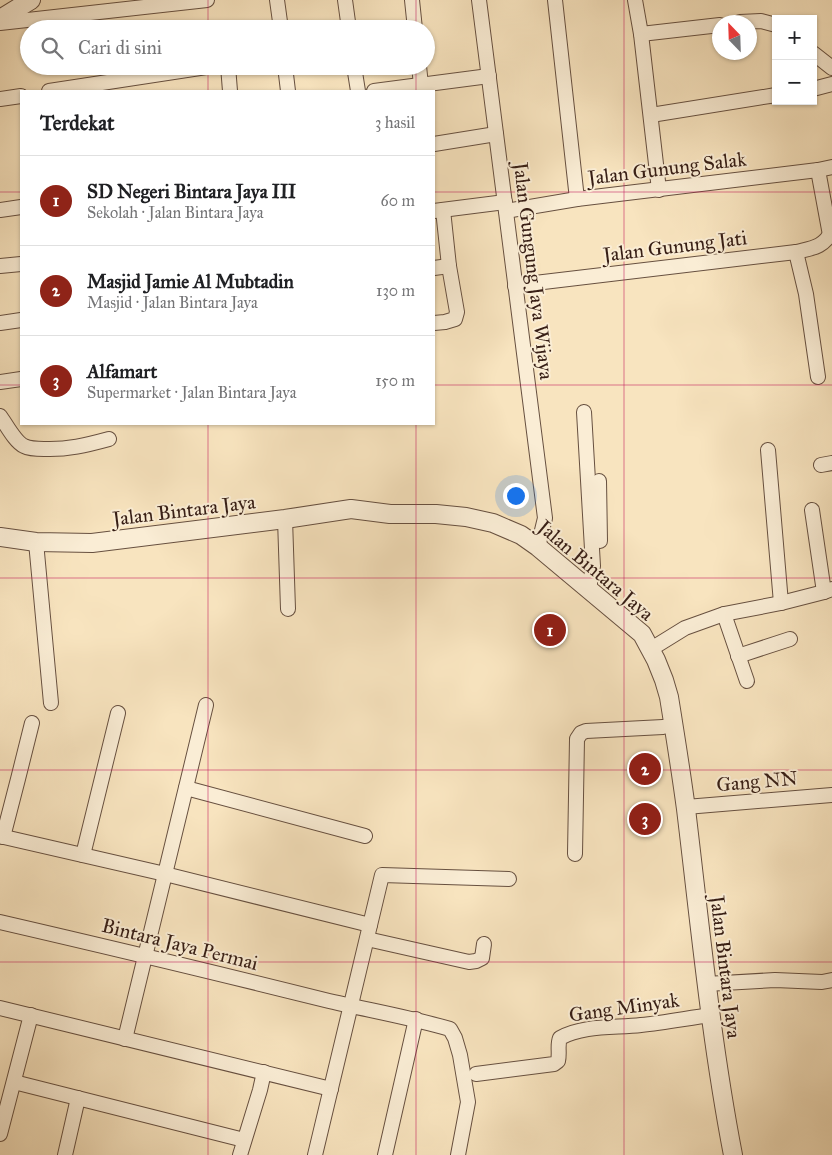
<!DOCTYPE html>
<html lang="id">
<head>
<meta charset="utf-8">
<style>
	:root { --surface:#fff; --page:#f6f6f6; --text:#202124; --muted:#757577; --line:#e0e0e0; --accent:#8f2418 }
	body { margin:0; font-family:"IM FELL Great Primer",serif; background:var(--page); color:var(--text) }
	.controls { position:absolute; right:15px; top:15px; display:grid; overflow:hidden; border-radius:0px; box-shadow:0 1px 4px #0004 }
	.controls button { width:45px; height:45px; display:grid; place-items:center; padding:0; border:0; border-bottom:1px solid var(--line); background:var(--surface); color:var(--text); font:25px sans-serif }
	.compass { position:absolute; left:712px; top:15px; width:45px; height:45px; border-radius:50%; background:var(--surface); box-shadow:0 1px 4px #0004; rotate:337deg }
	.you { position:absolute; left:515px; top:495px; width:18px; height:18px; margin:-12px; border:4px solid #fff; border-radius:50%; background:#1a73e8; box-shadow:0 0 0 8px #1a73e833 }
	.badge { display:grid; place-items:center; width:32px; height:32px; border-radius:50%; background:var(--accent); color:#fff; font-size:16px; font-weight:700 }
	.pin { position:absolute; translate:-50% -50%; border:2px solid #fff; box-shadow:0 1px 5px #0006 }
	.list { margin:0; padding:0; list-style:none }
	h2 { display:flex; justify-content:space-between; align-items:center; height:65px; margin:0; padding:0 20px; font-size:21px }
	h2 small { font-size:16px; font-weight:400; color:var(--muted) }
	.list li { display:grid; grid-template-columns:32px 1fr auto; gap:15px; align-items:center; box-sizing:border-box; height:90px; padding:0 20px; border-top:1px solid var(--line) }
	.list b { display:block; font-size:19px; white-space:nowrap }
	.list p { margin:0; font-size:16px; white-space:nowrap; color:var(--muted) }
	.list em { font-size:16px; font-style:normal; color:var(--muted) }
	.icon { flex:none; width:28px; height:28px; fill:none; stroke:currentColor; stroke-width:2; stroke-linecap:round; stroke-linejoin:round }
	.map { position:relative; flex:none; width:832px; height:1155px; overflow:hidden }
	.search { position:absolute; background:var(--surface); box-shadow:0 1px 4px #0004; left:20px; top:20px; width:415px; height:55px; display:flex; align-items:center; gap:12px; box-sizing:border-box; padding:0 18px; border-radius:28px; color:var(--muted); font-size:19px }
	.panel { position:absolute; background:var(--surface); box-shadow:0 1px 4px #0004; left:20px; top:90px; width:415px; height:335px; border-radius:0px }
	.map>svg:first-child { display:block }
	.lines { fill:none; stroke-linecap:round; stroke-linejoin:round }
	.minor-casing { stroke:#675040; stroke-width:16 }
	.tertiary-casing { stroke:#675040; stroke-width:20 }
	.minor { stroke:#faedd5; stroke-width:14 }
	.tertiary { stroke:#faedd5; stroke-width:18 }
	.grid { fill:none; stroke:#c2185b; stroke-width:1; stroke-opacity:0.55 }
	.labels { text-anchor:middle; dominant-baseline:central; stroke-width:4; stroke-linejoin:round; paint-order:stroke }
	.street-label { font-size:20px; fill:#371e15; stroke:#faedd5 }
</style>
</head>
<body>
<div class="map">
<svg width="832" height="1155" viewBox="0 0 832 1155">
	<rect width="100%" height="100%" fill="#f8e4bf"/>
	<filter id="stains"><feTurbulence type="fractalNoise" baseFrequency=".004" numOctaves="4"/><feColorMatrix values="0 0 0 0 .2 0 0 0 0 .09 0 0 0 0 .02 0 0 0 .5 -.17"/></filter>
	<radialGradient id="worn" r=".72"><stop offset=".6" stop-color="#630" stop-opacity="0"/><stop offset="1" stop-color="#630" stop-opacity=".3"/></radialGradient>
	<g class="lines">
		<g class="minor-casing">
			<g id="minor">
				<polyline points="277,0 281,29"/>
				<polyline points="345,0 349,29"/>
				<polyline points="412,0 415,29"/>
				<polyline points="479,0 545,518 538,547"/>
				<polyline points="555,0 577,199"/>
				<polyline points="635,0 641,34 659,190"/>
				<polyline points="740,22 761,21 776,25"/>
				<polyline points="0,23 207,0"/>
				<polyline points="641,34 720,25"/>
				<polyline points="813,53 832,68"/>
				<polyline points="228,66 230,91"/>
				<polyline points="285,66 288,91"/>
				<polyline points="354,66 358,91"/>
				<polyline points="419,66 421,85"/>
				<polyline points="813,89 832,84"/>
				<polyline points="49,91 213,66"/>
				<polyline points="374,91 489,76"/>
				<polyline points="0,99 21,96"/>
				<polyline points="651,115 776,95"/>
				<polyline points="434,144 496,134"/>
				<polyline points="818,170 830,235"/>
				<polyline points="0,210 21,207"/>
				<polyline points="434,211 505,202"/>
				<polyline points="506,211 577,199 818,170 832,167"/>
				<polyline points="796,252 806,294 818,377"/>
				<polyline points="0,266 21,264"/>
				<polyline points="434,268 449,266"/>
				<path d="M515 286 535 283 796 252C812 248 823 248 832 231"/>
				<polyline points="0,323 21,320"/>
				<polyline points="434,323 445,322 455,319 457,312 449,266 443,210"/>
				<polyline points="0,382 21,379"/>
				<polyline points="584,412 593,566 589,589"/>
				<path d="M0 416C6 424 15 442 24 446 30 449 38 449 44 449 67 450 87 445 109 439"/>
				<polyline points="768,450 781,603"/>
				<polyline points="821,465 832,463"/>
				<polyline points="599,481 600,541"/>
				<polyline points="812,510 824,592"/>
				<polyline points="285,519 288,609"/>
				<polyline points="36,542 51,703"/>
				<polyline points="724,614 747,681"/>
				<polyline points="651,649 685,628 724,614 781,603 824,592 832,589"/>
				<polyline points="738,656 790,639"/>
				<polyline points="186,788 365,836"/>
				<polyline points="686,807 832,795"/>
				<polyline points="0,836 165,874 370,925"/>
				<polyline points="3,837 18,779 32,723"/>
				<polyline points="575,854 577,739 581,733 586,731 663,727 673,725"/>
				<polyline points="83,855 118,713"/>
				<path d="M0 922C108 947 217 973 325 1000 367 1010 409 1017 450 1029L455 1038 460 1055 468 1102 458 1155"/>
				<polyline points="367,939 469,962 476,961 482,958 484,944"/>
				<polyline points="706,984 775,980 822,982 832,980"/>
				<polyline points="0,1008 331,1089"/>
				<polyline points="125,1039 206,705"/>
				<path d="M476 1074 554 1064 558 1061C560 1053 557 1045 560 1038 583 1025 615 1028 641 1025 664 1023 688 1018 711 1015"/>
				<polyline points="14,1082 244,1140"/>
				<polyline points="0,1134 31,1015"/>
				<polyline points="65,1155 78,1098"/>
				<polyline points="240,1155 260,1090 264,1072"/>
				<polyline points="315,1155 382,875 509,879"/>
				<polyline points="385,1155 416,1019"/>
			</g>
		</g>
		<g class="tertiary-casing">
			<g id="tertiary">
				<polyline points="0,19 31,0"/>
				<path d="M0 537 36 542 92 543 285 519 351 509 390 514H436L466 517 493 523 521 535 538 547 642 634 656 660 664 680 669 697C675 734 681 772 686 809 700 925 711 1041 733 1155"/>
			</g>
		</g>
		<use href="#minor" class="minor"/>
		<use href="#tertiary" class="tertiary"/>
	</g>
	<path class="grid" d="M208 0V29M416 0V29M624 0V1155M208 66V91M416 66V91M0 192H21M434 192H832M0 385H21M434 385H832M208 424V1155M416 424V1155M0 578H832M0 770H832M0 962H832"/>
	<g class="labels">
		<g class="street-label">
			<text transform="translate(667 168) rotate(-7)">Jalan Gunung Salak</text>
			<text transform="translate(675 246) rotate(-7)">Jalan Gunung Jati</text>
			<text transform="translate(534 271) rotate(83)">Jalan Gungung Jaya Wijaya</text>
			<text transform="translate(184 510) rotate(-7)">Jalan Bintara Jaya</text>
			<text transform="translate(596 570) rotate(40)">Jalan Bintara Jaya</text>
			<text transform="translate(757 781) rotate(-5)">Gang NN</text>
			<text transform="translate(180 944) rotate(14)">Bintara Jaya Permai</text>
			<text transform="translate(726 967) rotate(83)">Jalan Bintara Jaya</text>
			<text transform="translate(624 1007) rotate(-8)">Gang Minyak</text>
		</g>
	</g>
	<rect width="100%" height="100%" filter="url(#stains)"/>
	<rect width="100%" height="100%" fill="url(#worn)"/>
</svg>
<div class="controls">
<button>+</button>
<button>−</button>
</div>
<svg class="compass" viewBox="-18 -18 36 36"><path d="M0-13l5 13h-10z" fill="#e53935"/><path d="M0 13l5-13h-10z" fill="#757577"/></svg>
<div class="you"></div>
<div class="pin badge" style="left:550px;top:630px">1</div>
<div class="pin badge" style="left:645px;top:769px">2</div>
<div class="pin badge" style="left:645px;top:819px">3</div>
<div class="search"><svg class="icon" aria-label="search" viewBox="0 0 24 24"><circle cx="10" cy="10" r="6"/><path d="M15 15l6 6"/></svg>Cari di sini</div>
<section class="panel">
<h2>Terdekat<small>3 hasil</small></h2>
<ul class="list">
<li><span class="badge">1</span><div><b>SD Negeri Bintara Jaya III</b><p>Sekolah · Jalan Bintara Jaya</p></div><em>60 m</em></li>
<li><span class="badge">2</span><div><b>Masjid Jamie Al Mubtadin</b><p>Masjid · Jalan Bintara Jaya</p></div><em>130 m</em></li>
<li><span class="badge">3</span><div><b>Alfamart</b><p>Supermarket · Jalan Bintara Jaya</p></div><em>150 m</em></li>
</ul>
</section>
</div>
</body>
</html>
